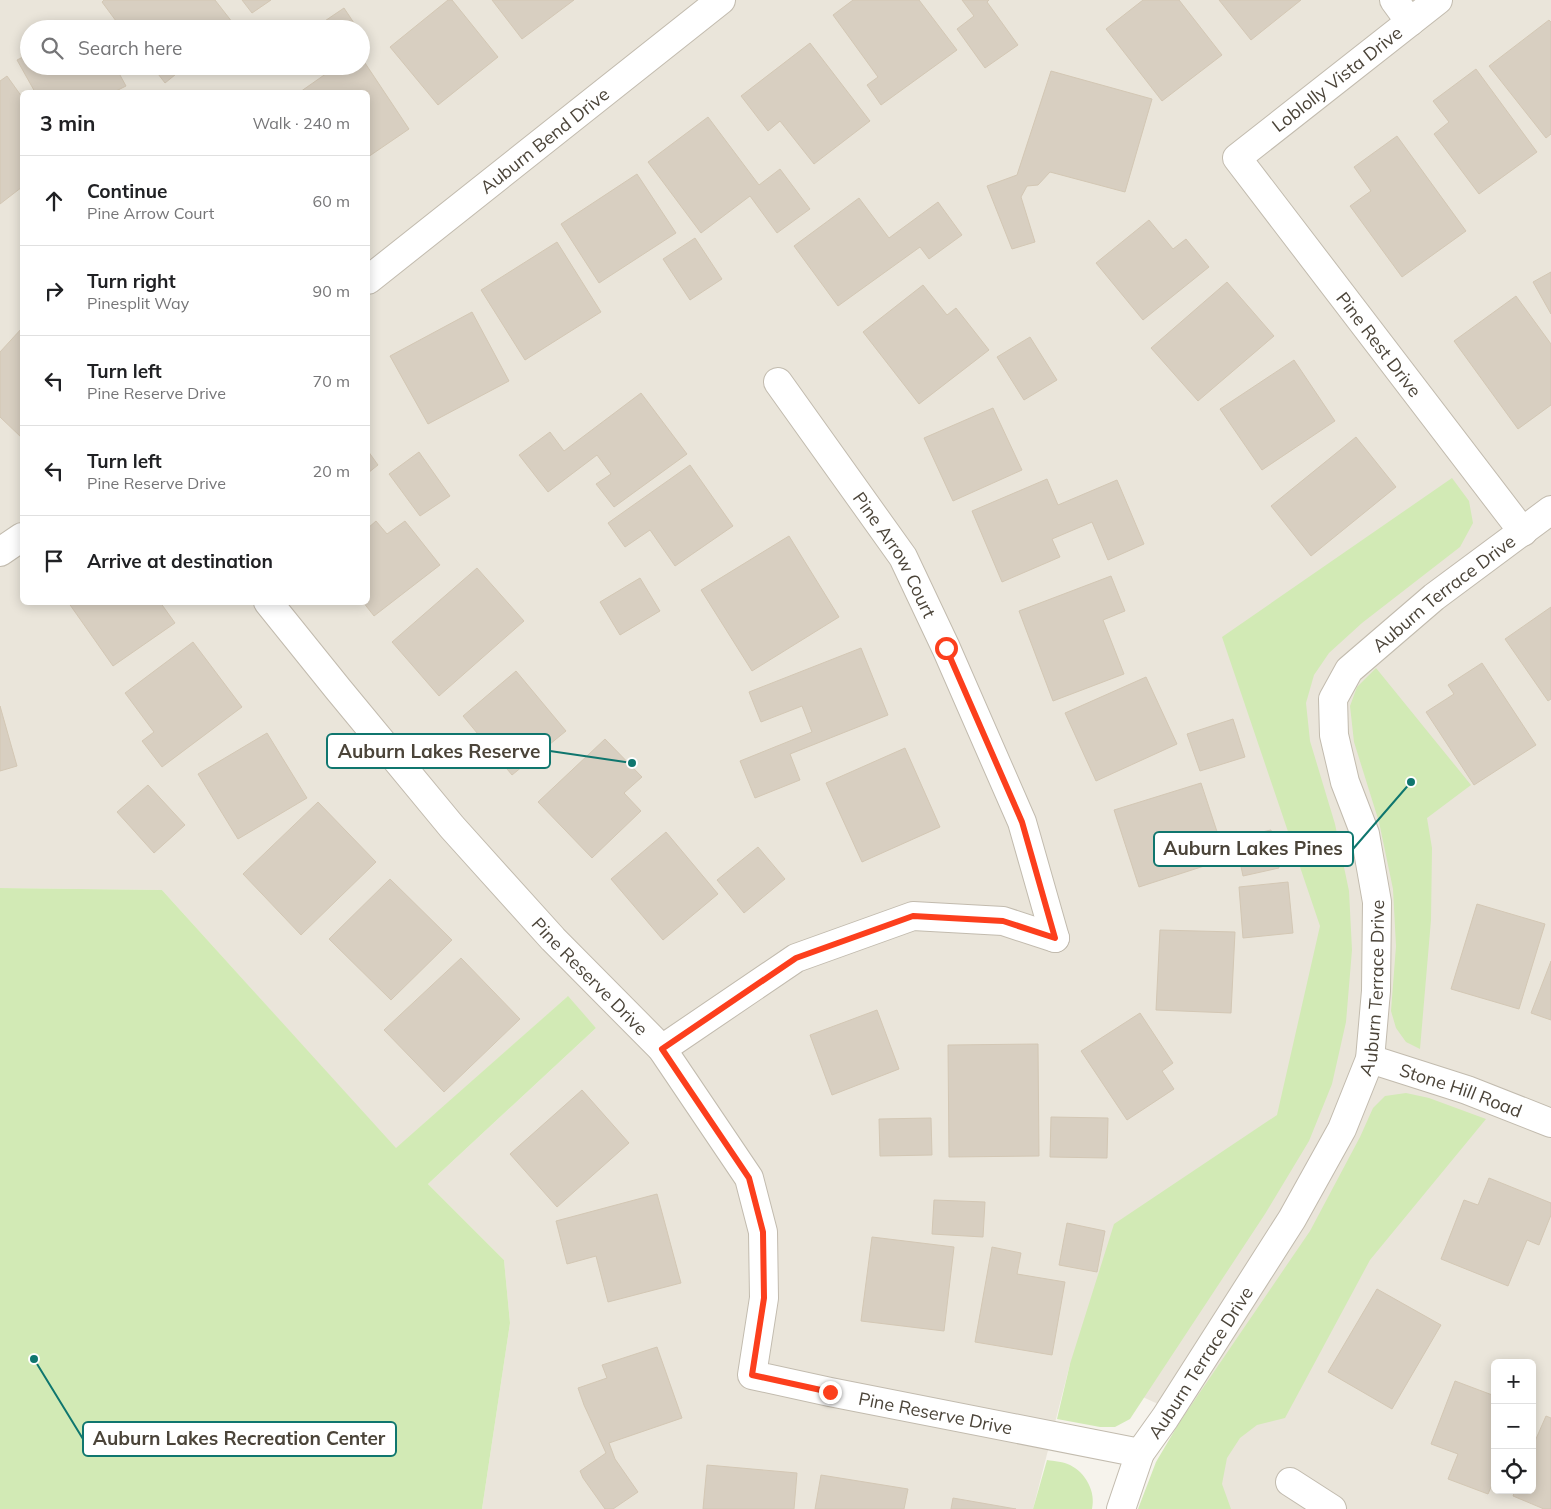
<!DOCTYPE html>
<html lang="en">
<head>
<meta charset="utf-8">
<style>
	:root { --surface:#fff; --page:#f6f6f6; --text:#202124; --muted:#757577; --line:#e0e0e0 }
	body { margin:0; font-family:Mulish,sans-serif; background:var(--page); color:var(--text) }
	.controls { position:absolute; right:15px; bottom:15px; display:grid; overflow:hidden; border-radius:8px; box-shadow:0 2px 12px #0003 }
	.controls button { width:45px; height:45px; display:grid; place-items:center; padding:0; border:0; border-bottom:1px solid var(--line); background:var(--surface); color:var(--text); font:25px sans-serif }
	.stop { position:absolute; width:15px; height:15px; margin:-11px; border:4px solid #fc3f1d; border-radius:50%; background:#fff }
	.stop.end { background:#fc3f1d; border-color:#fff; box-shadow:0 1px 5px #0008 }
	.list { margin:0; padding:0; list-style:none }
	h2 { display:flex; justify-content:space-between; align-items:center; height:65px; margin:0; padding:0 20px; font-size:21px }
	h2 small { font-size:16px; font-weight:400; color:var(--muted) }
	.list li { display:grid; grid-template-columns:32px 1fr auto; gap:15px; align-items:center; box-sizing:border-box; height:90px; padding:0 20px; border-top:1px solid var(--line) }
	.list b { display:block; font-size:19px; white-space:nowrap }
	.list p { margin:0; font-size:16px; white-space:nowrap; color:var(--muted) }
	.list em { font-size:16px; font-style:normal; color:var(--muted) }
	.icon { flex:none; width:28px; height:28px; fill:none; stroke:currentColor; stroke-width:2; stroke-linecap:round; stroke-linejoin:round }
	.map { position:relative; flex:none; width:1551px; height:1509px; overflow:hidden }
	.search { position:absolute; background:var(--surface); box-shadow:0 2px 12px #0003; left:20px; top:20px; width:350px; height:55px; display:flex; align-items:center; gap:12px; box-sizing:border-box; padding:0 18px; border-radius:28px; color:var(--muted); font-size:19px }
	.panel { position:absolute; background:var(--surface); box-shadow:0 2px 12px #0003; left:20px; top:90px; width:350px; height:515px; border-radius:8px }
	.map>svg:first-child { display:block }
	.residential { fill:#eae5da; fill-rule:evenodd }
	.green { fill:#d2eab5 }
	.building { fill:#d8cfc1; stroke:#d3c7b4 }
	.lines { fill:none; stroke-linecap:round; stroke-linejoin:round }
	.street-casing { stroke:#c2bbae; stroke-width:30 }
	.street { stroke:#fff; stroke-width:28 }
	.route { stroke:#fc3f1d; stroke-width:6 }
	.labels { text-anchor:middle; dominant-baseline:central; stroke-width:4; stroke-linejoin:round; paint-order:stroke }
	.street-label { font-size:18px; fill:#4b4439; stroke:#fff }
	.leader { fill:none; stroke:#0f766e; stroke-width:2 }
	.callout-dot { fill:#0f766e; stroke:#fff; stroke-width:2 }
	.callout { fill:#fff; stroke:#0f766e; stroke-width:2 }
	.callout-label { font-size:19px; text-anchor:middle; font-weight:bold; fill:#4b4439 }
</style>
</head>
<body>
<div class="map">
<svg width="1551" height="1509" viewBox="0 0 1551 1509">
	<rect width="100%" height="100%" fill="#f6f3ec"/>
	<path class="residential" d="M0 0H1551V1509H1193L1211 1428 1070 1364 1033 1509H482L510 1323 504 1260 428 1184 596 1028 567 997 396 1149 162 890 0 888ZM29 29H361V66H29ZM22 92H368V602H22ZM1495 1363H1532V1490H1495Z"/>
	<g class="green">
		<polygon points="1452,478 1469,501 1473,523 1460,547 1362,623 1329,653 1314,675 1306,703 1310,741 1335,824 1349,891 1352,950 1346,1022 1332,1084 1309,1141 1265,1214 1130,1419 1115,1427 1100,1427 1057,1419 1070,1364 1114,1224 1277,1115 1320,926 1222,637"/>
		<polygon points="1376,668 1471,785 1427,818 1432,848 1431,920 1420,1049 1406,1042 1396,1028 1391,1011 1396,946 1393,889 1379,822 1354,742 1350,706 1357,687"/>
		<polygon points="0,888 162,890 396,1148 568,996 596,1028 428,1184 504,1260 510,1323 482,1509 0,1509"/>
		<polygon points="1406,1093 1429,1098 1486,1119 1370,1260 1285,1418 1257,1425 1240,1438 1227,1458 1222,1484 1231,1509 1138,1509 1156,1462 1179,1423 1310,1231 1360,1137 1373,1108 1385,1096"/>
		<path d="M1047 1460C1054 1461 1064 1462 1070 1465 1086 1473 1096 1492 1092 1509H1033Z"/>
	</g>
	<g class="building">
		<polygon points="104,0 215,0 236,27 235,29 122,29 102,2"/>
		<polygon points="242,0 271,0 252,13"/>
		<polygon points="448,0 452,0 498,57 438,105 390,47"/>
		<polygon points="492,0 574,0 522,39"/>
		<polygon points="853,0 919,0 957,50 881,105 867,85 878,77 833,15"/>
		<polygon points="962,0 989,0 987,2 1018,45 985,68 957,29 974,16"/>
		<polygon points="1143,0 1179,0 1222,55 1162,101 1106,29"/>
		<polygon points="1219,0 1301,0 1251,40"/>
		<polygon points="344,8 358,29 313,29"/>
		<polygon points="1549,20 1551,22 1551,134 1546,138 1489,66"/>
		<polygon points="91,21 95,29 76,29"/>
		<polygon points="810,43 870,121 814,164 780,121 768,131 741,96"/>
		<polygon points="29,54 29,66 115,66 126,86 114,92 35,92 17,60"/>
		<polygon points="361,57 409,129 368,157 368,92 300,92 337,66 361,66"/>
		<polygon points="152,66 186,66 165,83"/>
		<polygon points="1476,69 1537,152 1479,194 1434,134 1449,122 1433,101"/>
		<polygon points="1051,71 1152,99 1125,192 1050,172 1038,185 1027,186 1021,197 1035,242 1012,249 987,186 1017,175"/>
		<polygon points="7,76 22,97 22,187 0,204 0,81"/>
		<polygon points="708,117 759,185 780,169 810,209 777,233 750,196 701,233 648,162"/>
		<polygon points="1397,136 1466,231 1402,277 1350,206 1371,191 1354,167"/>
		<polygon points="637,174 676,233 599,283 561,224"/>
		<polygon points="859,198 889,238 938,202 962,235 929,259 920,247 838,306 794,246"/>
		<polygon points="1149,220 1173,249 1186,239 1209,267 1143,320 1096,263"/>
		<polygon points="695,238 722,279 690,300 663,259"/>
		<polygon points="557,242 601,312 525,360 481,290"/>
		<polygon points="1551,272 1551,314 1533,282"/>
		<polygon points="1227,282 1274,336 1198,401 1151,348"/>
		<polygon points="923,285 947,315 956,308 989,350 919,404 863,332"/>
		<polygon points="1516,296 1551,344 1551,405 1518,429 1454,341"/>
		<polygon points="472,312 509,381 428,424 390,356"/>
		<polygon points="22,328 22,438 0,417 0,352"/>
		<polygon points="1030,337 1057,380 1024,400 997,357"/>
		<polygon points="1294,360 1335,421 1262,470 1220,409"/>
		<polygon points="641,393 687,454 614,507 596,484 611,474 597,455 548,492 519,455 550,432 564,451"/>
		<polygon points="993,408 1022,470 953,501 924,438"/>
		<polygon points="1356,437 1396,487 1311,556 1271,506"/>
		<polygon points="368,451 378,465 368,473"/>
		<polygon points="419,452 450,496 420,516 389,474"/>
		<polygon points="690,465 733,526 675,566 650,530 625,547 608,523"/>
		<polygon points="1047,479 1058,505 1117,480 1144,544 1108,560 1092,522 1052,539 1060,557 1002,582 972,511"/>
		<polygon points="376,521 387,534 405,521 440,565 374,616 363,602 368,602 368,528"/>
		<polygon points="789,536 839,617 752,671 701,590"/>
		<polygon points="477,568 524,621 439,696 392,642"/>
		<polygon points="1111,576 1125,611 1103,620 1124,674 1053,701 1019,611"/>
		<polygon points="640,578 660,611 620,635 600,602"/>
		<polygon points="68,602 160,602 175,623 113,666"/>
		<polygon points="1551,607 1551,699 1548,701 1505,639"/>
		<polygon points="193,642 242,707 162,767 142,741 154,732 125,693"/>
		<polygon points="861,648 888,715 790,754 800,780 755,798 740,761 812,732 802,706 761,722 749,692"/>
		<polygon points="1482,663 1536,745 1474,785 1426,712 1454,694 1448,685"/>
		<polygon points="516,671 566,731 512,775 463,716"/>
		<polygon points="1146,677 1177,744 1096,781 1065,713"/>
		<polygon points="0,706 17,766 0,771"/>
		<polygon points="1233,719 1245,757 1200,771 1187,734"/>
		<polygon points="267,733 307,798 238,839 198,774"/>
		<polygon points="605,739 642,777 624,793 641,811 592,858 538,802"/>
		<polygon points="905,748 940,827 862,862 826,783"/>
		<polygon points="1201,783 1226,859 1139,887 1114,810"/>
		<polygon points="148,785 185,825 154,853 117,812"/>
		<polygon points="318,802 376,862 301,935 243,874"/>
		<polygon points="1271,830 1279,868 1243,876 1235,838"/>
		<polygon points="666,832 718,894 663,940 611,879"/>
		<polygon points="758,847 785,879 744,913 717,880"/>
		<polygon points="390,879 452,940 391,1000 329,939"/>
		<polygon points="1288,882 1293,933 1243,938 1239,887"/>
		<polygon points="1477,904 1545,924 1519,1009 1451,989"/>
		<polygon points="1160,930 1235,932 1231,1013 1156,1010"/>
		<polygon points="461,958 520,1019 444,1092 384,1030"/>
		<polygon points="1551,961 1551,1020 1531,1013"/>
		<polygon points="877,1010 899,1069 832,1095 810,1035"/>
		<polygon points="1140,1013 1173,1063 1162,1071 1174,1089 1127,1120 1081,1051"/>
		<polygon points="1038,1044 1039,1156 949,1157 948,1045"/>
		<polygon points="582,1090 629,1143 557,1207 510,1154"/>
		<polygon points="1051,1117 1108,1118 1107,1158 1050,1157"/>
		<polygon points="931,1118 932,1155 880,1156 879,1119"/>
		<polygon points="1489,1178 1551,1203 1551,1215 1539,1245 1527,1240 1508,1286 1441,1259 1464,1200 1478,1205"/>
		<polygon points="657,1194 681,1283 608,1302 596,1256 567,1264 556,1221"/>
		<polygon points="934,1200 985,1202 983,1237 932,1234"/>
		<polygon points="1067,1223 1105,1231 1097,1272 1059,1265"/>
		<polygon points="872,1237 954,1247 944,1331 861,1321"/>
		<polygon points="992,1247 1021,1253 1017,1274 1065,1282 1052,1355 975,1342"/>
		<polygon points="1377,1289 1441,1325 1392,1409 1328,1372"/>
		<polygon points="657,1347 682,1418 609,1443 615,1459 638,1492 613,1509 605,1509 583,1478 580,1471 606,1453 584,1405 578,1388 607,1378 602,1365"/>
		<polygon points="1455,1381 1495,1396 1495,1478 1488,1494 1448,1479 1458,1454 1431,1444"/>
		<polygon points="1546,1416 1551,1418 1551,1509 1544,1509 1513,1496 1515,1490 1532,1490 1532,1448"/>
		<polygon points="707,1465 797,1473 794,1509 703,1509"/>
		<polygon points="821,1475 908,1489 904,1509 815,1509"/>
		<polygon points="953,1498 1016,1509 951,1509"/>
	</g>
	<g class="lines">
		<g class="street-casing">
			<g id="street">
				<polyline points="1394,0 1410,22"/>
				<path id="s1" d="M1438 0 1237 158 1523 532"/>
				<path id="s2" d="M368 280 721 0"/>
				<path id="s3" d="M778 382 903 557 946 648 1022 822 1055 938"/>
				<polyline points="0,552 22,537"/>
				<path id="s4" d="M268 602 338 689 452 827 553 939 662 1049 749 1178 763 1232 764 1298 752 1375 830 1392 1140 1453"/>
				<polyline points="662,1049 796,958 913,916 1003,921 1055,938"/>
				<path id="s5" d="M1370 1059 1467 1090 1551 1123"/>
				<polyline points="1290,1482 1332,1509"/>
				<path id="s6" d="M1121 1509 1140 1453 1165 1418 1292 1219 1342 1129 1370 1059 1376 991 1377 902 1365 834 1345 782 1334 735 1333 699 1349 670 1434 597 1551 510"/>
			</g>
		</g>
		<use href="#street" class="street"/>
	</g>
	<g class="lines">
		<polyline class="route" points="830,1392 752,1375 764,1298 763,1232 749,1178 662,1049 796,958 913,916 1003,921 1055,938 1022,822 946,648"/>
	</g>
	<g class="labels">
		<g class="street-label">
			<text transform="translate(1337 79) rotate(-38)">Loblolly Vista Drive</text>
			<text stroke="none"><textPath href="#s2" startOffset="225">Auburn Bend Drive</textPath></text>
			<text stroke="none"><textPath href="#s1" startOffset="490">Pine Rest Drive</textPath></text>
			<text stroke="none"><textPath href="#s3" startOffset="209">Pine Arrow Court</textPath></text>
			<text stroke="none"><textPath href="#s6" startOffset="1038">Auburn Terrace Drive</textPath></text>
			<text stroke="none"><textPath href="#s4" startOffset="494">Pine Reserve Drive</textPath></text>
			<text stroke="none"><textPath href="#s6" startOffset="588">Auburn Terrace Drive</textPath></text>
			<text stroke="none"><textPath href="#s5" startOffset="96">Stone Hill Road</textPath></text>
			<text stroke="none"><textPath href="#s6" startOffset="168">Auburn Terrace Drive</textPath></text>
			<text stroke="none"><textPath href="#s4" startOffset="1139">Pine Reserve Drive</textPath></text>
		</g>
	</g>
	<path class="leader" d="M632 763L550 751M1411 782L1353 849M34 1359L83 1439"/>
	<g class="callout-dot">
		<circle cx="632" cy="763" r="5"/>
		<circle cx="1411" cy="782" r="5"/>
		<circle cx="34" cy="1359" r="5"/>
	</g>
	<g class="callout">
		<rect x="327" y="734" width="223" height="34" rx="5"/>
		<rect x="1154" y="832" width="199" height="34" rx="5"/>
		<rect x="83" y="1422" width="313" height="34" rx="5"/>
	</g>
	<g class="callout-label">
		<text x="439" y="758">Auburn Lakes Reserve</text>
		<text x="1253" y="855">Auburn Lakes Pines</text>
		<text x="239" y="1445">Auburn Lakes Recreation Center</text>
	</g>
</svg>
<div class="controls">
<button>+</button>
<button>−</button>
<button><svg class="icon" aria-label="locate" viewBox="0 0 24 24"><circle cx="12" cy="12" r="6"/><path d="M12 2v4M12 18v4M2 12h4M18 12h4"/></svg></button>
</div>
<div class="stop" style="left:946px;top:648px"></div>
<div class="stop end" style="left:830px;top:1392px"></div>
<div class="search"><svg class="icon" aria-label="search" viewBox="0 0 24 24"><circle cx="10" cy="10" r="6"/><path d="M15 15l6 6"/></svg>Search here</div>
<section class="panel">
<h2>3 min<small>Walk · 240 m</small></h2>
<ul class="list">
<li><svg class="icon" aria-label="ahead" viewBox="0 0 24 24"><path d="M12 20V5M6 11l6-6 6 6"/></svg><div><b>Continue</b><p>Pine Arrow Court</p></div><em>60 m</em></li>
<li><svg class="icon" aria-label="right" viewBox="0 0 24 24"><path d="M7 20v-9h11M14 6l5 5-5 5"/></svg><div><b>Turn right</b><p>Pinesplit Way</p></div><em>90 m</em></li>
<li><svg class="icon" aria-label="left" viewBox="0 0 24 24"><path d="M17 20v-9H6M10 6l-5 5 5 5"/></svg><div><b>Turn left</b><p>Pine Reserve Drive</p></div><em>70 m</em></li>
<li><svg class="icon" aria-label="left" viewBox="0 0 24 24"><path d="M17 20v-9H6M10 6l-5 5 5 5"/></svg><div><b>Turn left</b><p>Pine Reserve Drive</p></div><em>20 m</em></li>
<li><svg class="icon" aria-label="arrive" viewBox="0 0 24 24"><path d="M6 21V4h12l-3 4 3 4H6"/></svg><div><b>Arrive at destination</b></div></li>
</ul>
</section>
</div>
</body>
</html>
